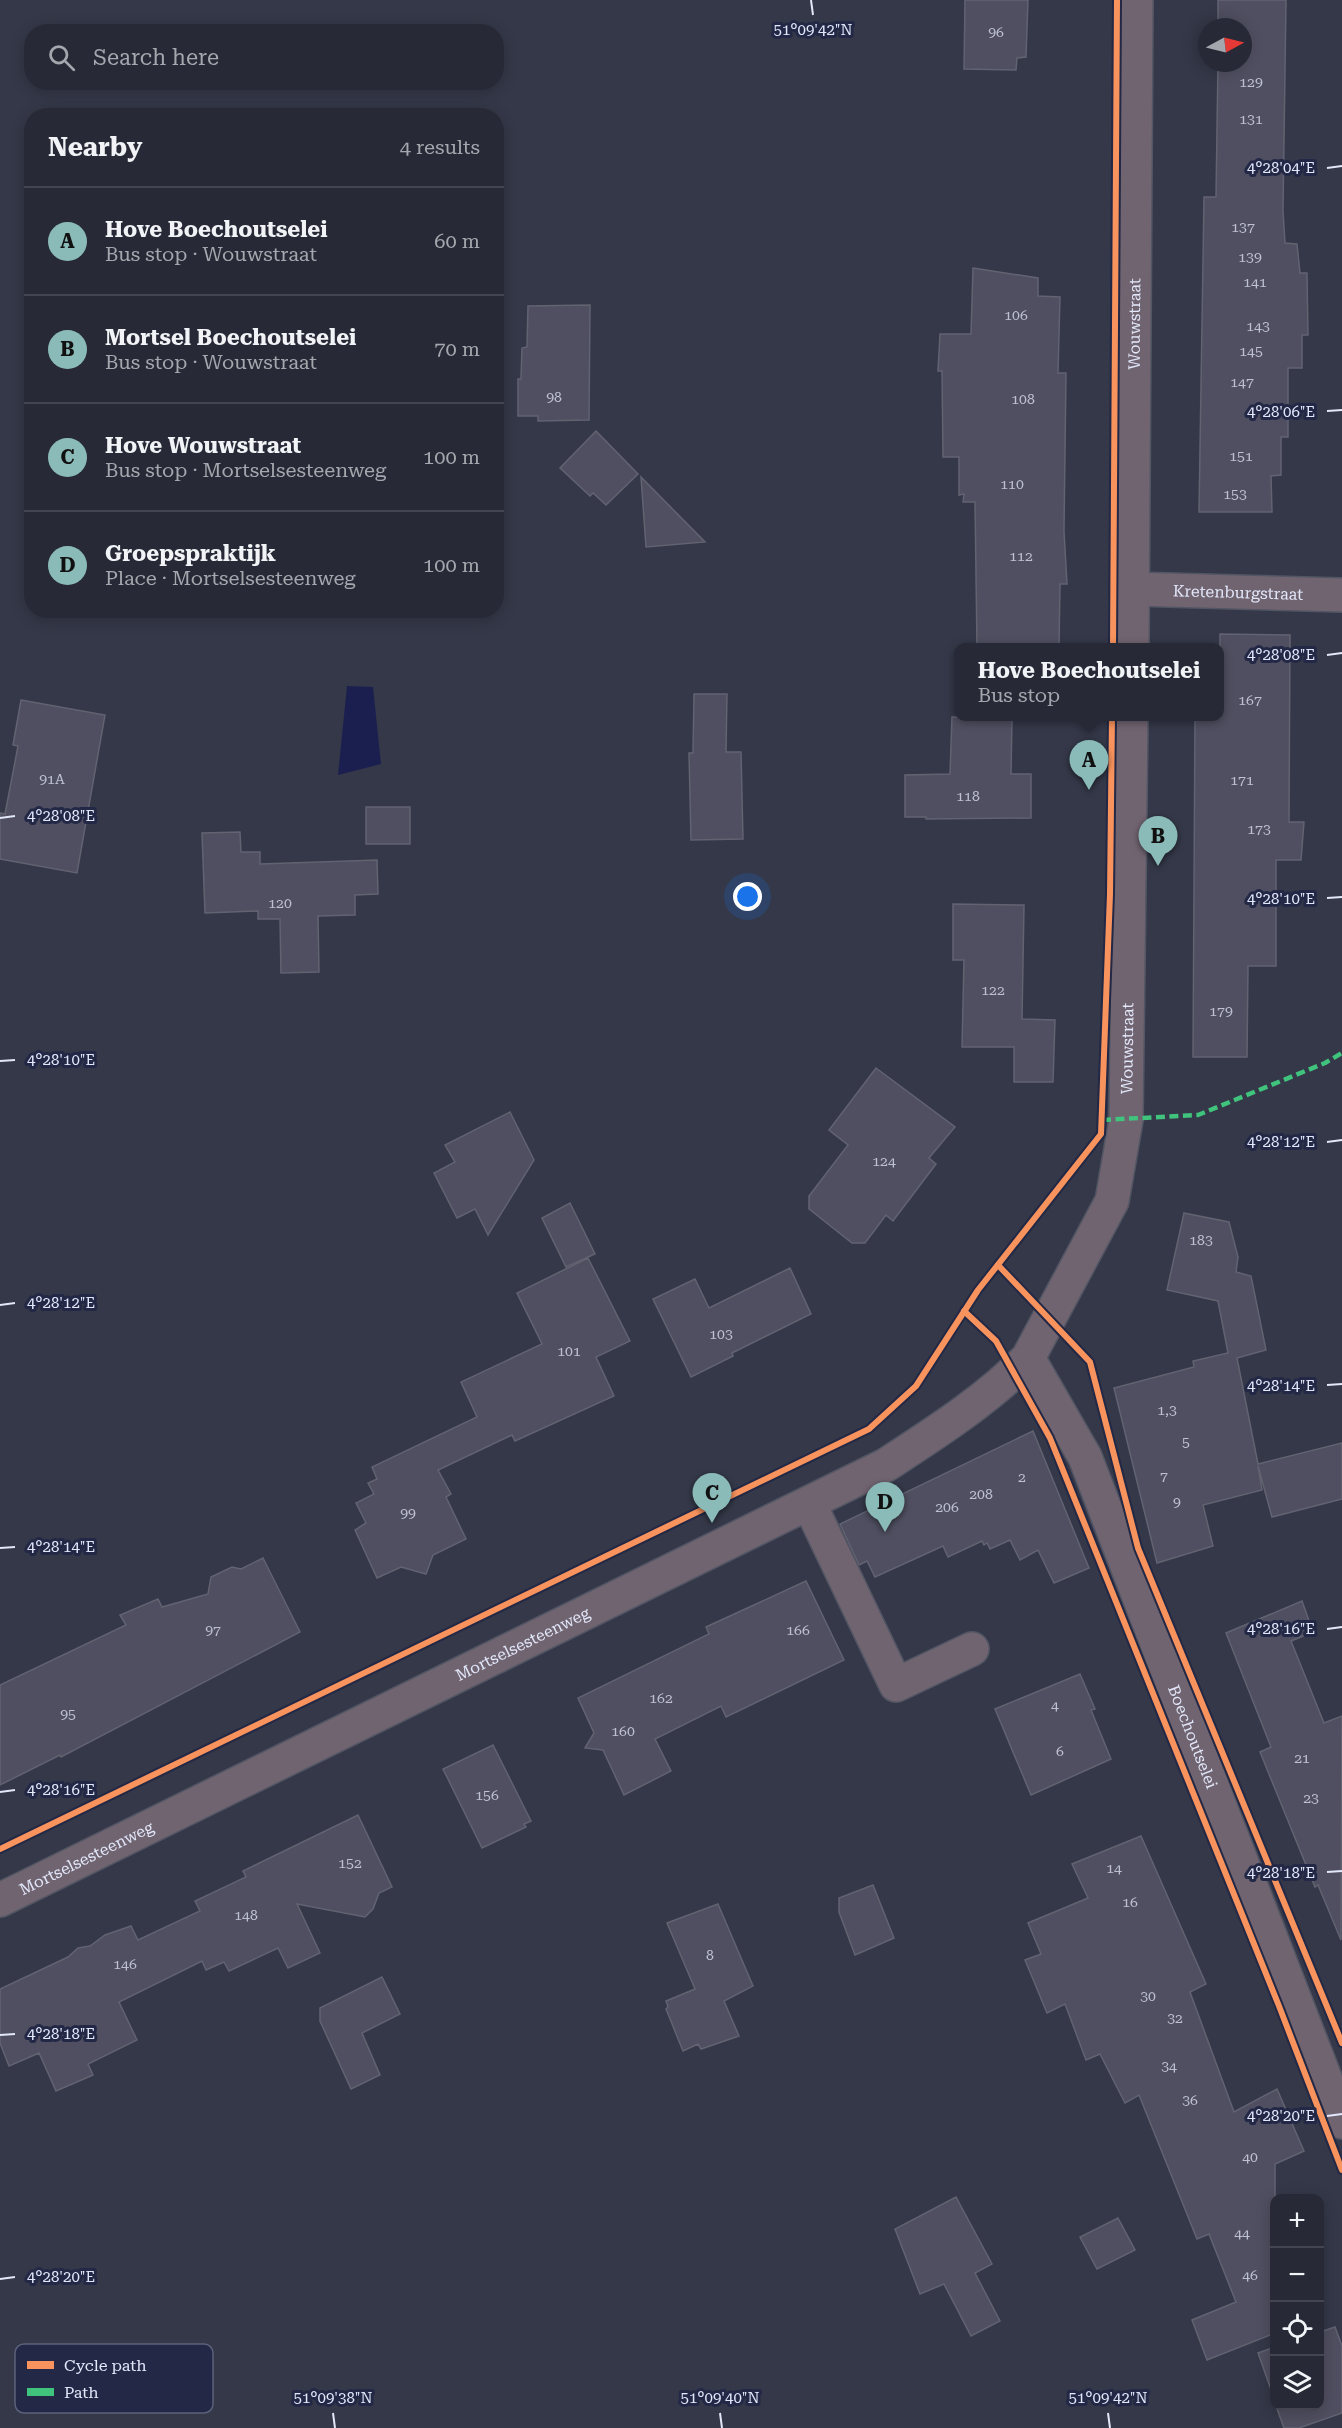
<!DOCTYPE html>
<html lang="en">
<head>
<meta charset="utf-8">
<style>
	:root { --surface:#272a36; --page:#2f323e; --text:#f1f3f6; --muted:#a4a7ad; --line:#434651; --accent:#8bbbb9 }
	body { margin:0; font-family:"Roboto Serif",serif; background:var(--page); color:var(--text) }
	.controls { position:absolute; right:18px; bottom:18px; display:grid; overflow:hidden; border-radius:12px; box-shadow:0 3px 15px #0003 }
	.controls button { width:54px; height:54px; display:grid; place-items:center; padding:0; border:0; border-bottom:2px solid var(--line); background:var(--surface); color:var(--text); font:30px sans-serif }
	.compass { position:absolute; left:1198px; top:18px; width:54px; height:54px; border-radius:50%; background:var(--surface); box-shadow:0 3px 15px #0003; rotate:83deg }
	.you { position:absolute; left:748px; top:897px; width:21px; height:21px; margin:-15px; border:4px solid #fff; border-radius:50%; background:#1a73e8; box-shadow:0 0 0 9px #1a73e833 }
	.badge { display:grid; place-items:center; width:39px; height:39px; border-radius:50%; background:var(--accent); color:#111; font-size:20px; font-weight:700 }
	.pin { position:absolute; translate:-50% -50px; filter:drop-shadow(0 2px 3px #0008) }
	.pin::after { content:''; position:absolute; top:32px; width:21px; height:18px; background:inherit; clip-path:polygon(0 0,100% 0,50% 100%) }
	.popup { position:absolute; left:954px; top:643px; width:270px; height:78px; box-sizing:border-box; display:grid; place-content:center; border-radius:12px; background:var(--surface); filter:drop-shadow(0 2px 4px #0005); font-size:20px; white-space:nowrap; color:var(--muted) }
	.popup b { font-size:22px; color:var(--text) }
	.popup::after { content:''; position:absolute; left:50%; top:100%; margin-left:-12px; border:12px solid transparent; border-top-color:var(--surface) }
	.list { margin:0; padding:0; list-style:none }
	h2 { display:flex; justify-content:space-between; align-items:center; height:78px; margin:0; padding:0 24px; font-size:26px }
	h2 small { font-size:20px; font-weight:400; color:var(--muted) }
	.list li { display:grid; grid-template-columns:39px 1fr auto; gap:18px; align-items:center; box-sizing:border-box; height:108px; padding:0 24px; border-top:2px solid var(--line) }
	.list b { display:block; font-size:22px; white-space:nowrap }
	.list p { margin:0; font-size:20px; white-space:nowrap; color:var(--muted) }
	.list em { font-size:20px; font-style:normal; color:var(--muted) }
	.icon { flex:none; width:33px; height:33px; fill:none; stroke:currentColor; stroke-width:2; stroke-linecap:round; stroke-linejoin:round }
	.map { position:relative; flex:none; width:1342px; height:2428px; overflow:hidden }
	.search { position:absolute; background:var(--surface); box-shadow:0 3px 15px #0003; left:24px; top:24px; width:480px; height:66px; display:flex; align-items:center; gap:15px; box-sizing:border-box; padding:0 21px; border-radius:24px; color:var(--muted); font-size:22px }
	.panel { position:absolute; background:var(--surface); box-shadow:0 3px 15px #0003; left:24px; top:108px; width:480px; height:510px; border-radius:24px }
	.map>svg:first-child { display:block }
	.water { fill:#1b1f50 }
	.building { fill:#504f61; stroke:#626371; stroke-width:1.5 }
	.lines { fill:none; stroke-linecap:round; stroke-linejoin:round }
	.minor-casing { stroke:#525563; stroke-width:36 }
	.minor { stroke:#706471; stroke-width:33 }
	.quiet { stroke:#40c37c; stroke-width:4.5; stroke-dasharray:9 4.5; stroke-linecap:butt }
	.cycleway-casing { stroke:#222845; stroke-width:10 }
	.cycleway { stroke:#f8935d; stroke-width:6 }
	.ticks { fill:none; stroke:#e2e7fa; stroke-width:2 }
	.labels { text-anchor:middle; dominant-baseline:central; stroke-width:6; stroke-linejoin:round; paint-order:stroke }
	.number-label { font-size:14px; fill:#bec1d4 }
	.street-label { font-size:16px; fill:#e2e7fa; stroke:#222845 }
	.key { fill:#222845; stroke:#5c617b; stroke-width:1.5 }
	.key-label { font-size:16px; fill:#e2e7fa }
	.ticks-label { font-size:15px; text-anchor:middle; fill:#e2e7fa; stroke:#222845; stroke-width:6; stroke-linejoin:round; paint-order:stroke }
</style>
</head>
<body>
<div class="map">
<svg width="1342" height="2428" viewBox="0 0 1342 2428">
	<rect width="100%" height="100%" fill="#343848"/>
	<polygon class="water" points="347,686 373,687 381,764 338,775"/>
	<g class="building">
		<polygon points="965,0 1028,0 1026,57 1017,58 1016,70 964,69"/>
		<polygon points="1218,0 1286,0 1283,211 1285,243 1297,244 1300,273 1307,273 1308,335 1302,335 1302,368 1288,368 1288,437 1281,437 1281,475 1271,476 1272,512 1199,512 1204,197 1216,197 1218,63 1243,63 1243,27 1218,27"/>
		<polygon points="973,268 1038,278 1038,296 1060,297 1058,373 1066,373 1064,531 1067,584 1060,584 1059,648 977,648 975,502 963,502 964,494 959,495 959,457 943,457 942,371 938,371 940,334 971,334"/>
		<polygon points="590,305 589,420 538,421 538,416 518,416 518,379 521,379 522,348 527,347 528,306"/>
		<polygon points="596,431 638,474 606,505 593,493 590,496 560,468"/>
		<polygon points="641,477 705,542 646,547"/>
		<polygon points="1220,634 1290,635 1289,822 1304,822 1301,860 1276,860 1276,966 1248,966 1247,1057 1193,1057 1195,717 1220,717"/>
		<polygon points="694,694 727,694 726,752 741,752 743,839 691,840 689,753 693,753"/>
		<polygon points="21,700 105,715 77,873 0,859 0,813 5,814 18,746 13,745"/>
		<polygon points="952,717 1012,717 1011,774 1031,774 1031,818 926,819 926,817 905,817 905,775 950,774"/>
		<rect x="366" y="807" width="44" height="37"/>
		<polygon points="240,832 241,852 260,852 260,864 377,860 378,894 355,895 355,915 318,916 319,972 281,973 280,919 258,919 258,911 205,913 202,833"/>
		<polygon points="953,904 1024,905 1022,1019 1055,1020 1053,1082 1014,1082 1014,1047 962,1047 964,960 953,960"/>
		<polygon points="876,1068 955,1127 929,1158 936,1164 893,1221 886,1215 865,1243 852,1243 809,1209 809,1196 848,1145 829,1130"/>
		<polygon points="510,1112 534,1160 488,1235 475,1209 457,1218 434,1173 455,1162 445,1145"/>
		<polygon points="570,1203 595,1254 566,1267 542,1218"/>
		<polygon points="1184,1213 1229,1222 1238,1257 1236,1272 1251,1276 1266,1350 1237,1358 1258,1464 1342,1443 1342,1499 1272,1517 1258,1466 1262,1490 1203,1505 1213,1546 1157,1563 1114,1388 1194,1367 1193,1361 1228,1353 1218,1301 1167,1290"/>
		<polygon points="588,1258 630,1341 596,1357 614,1396 515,1441 512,1435 438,1470 451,1494 446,1497 466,1539 433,1555 426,1574 401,1567 377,1578 355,1530 366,1523 356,1503 374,1494 368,1483 377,1479 372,1467 477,1417 461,1382 542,1344 517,1293"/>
		<polygon points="790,1268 811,1314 732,1353 733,1356 691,1377 653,1299 695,1279 709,1308"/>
		<polygon points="1033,1431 1089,1568 1054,1583 1038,1550 1020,1560 1010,1540 990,1549 987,1543 984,1545 982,1541 948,1557 943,1546 875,1577 867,1561 859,1565 840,1524"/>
		<polygon points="263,1558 300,1632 61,1757 60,1755 0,1785 0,1685 126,1625 120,1615 158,1599 162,1607 208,1594 211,1577 232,1567 241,1569"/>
		<polygon points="806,1581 844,1660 726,1717 721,1706 655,1739 671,1771 624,1795 603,1750 585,1748 594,1733 578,1698 709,1634 706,1627"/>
		<polygon points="1302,1601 1313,1632 1291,1641 1324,1723 1342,1716 1341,1940 1318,1885 1315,1887 1260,1752 1271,1747 1226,1633"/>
		<polygon points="1080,1674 1095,1709 1091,1710 1111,1759 1031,1795 995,1709"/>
		<polygon points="493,1745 531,1821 524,1824 526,1827 482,1848 443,1769"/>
		<polygon points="358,1815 392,1887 379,1893 373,1909 365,1917 297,1904 320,1953 288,1968 278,1948 229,1971 224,1962 206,1970 202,1961 119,2002 137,2040 88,2064 93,2075 56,2091 39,2053 9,2066 0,2043 0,1989 68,1957 78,1948 90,1946 105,1935 131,1926 138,1940 200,1911 195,1901 246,1877 243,1871"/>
		<polygon points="1141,1836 1206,1984 1190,1992 1234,2112 1277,2089 1304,2151 1275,2164 1275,2333 1207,2360 1192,2320 1236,2302 1209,2234 1197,2239 1139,2095 1125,2103 1100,2054 1086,2060 1065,2004 1047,2013 1025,1960 1041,1954 1028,1923 1088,1898 1072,1864"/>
		<polygon points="873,1885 894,1938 855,1955 839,1912 839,1898"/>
		<polygon points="718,1904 753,1986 724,2001 739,2036 701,2049 698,2044 683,2051 666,2009 668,2007 666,2001 695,1989 667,1923"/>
		<polygon points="382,1977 400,2014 362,2033 380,2075 351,2089 320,2021 320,2008"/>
		<polygon points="956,2197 992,2264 975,2273 1000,2321 971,2336 944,2284 920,2294 895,2229"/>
		<polygon points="1118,2218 1135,2250 1097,2269 1080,2237"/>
		<polygon points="1335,2327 1342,2346 1342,2413 1299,2428 1284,2428 1276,2406 1320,2406 1320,2332"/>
		<polygon points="1275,2347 1275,2401 1258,2353"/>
	</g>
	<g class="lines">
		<g class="minor-casing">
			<g id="minor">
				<path id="s1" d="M1133 589 1342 595"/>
				<path id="s2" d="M1132 648 1136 0"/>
				<path id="s3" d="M1028 1358 1085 1457 1342 2122"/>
				<polyline points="809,1503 896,1685 972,1649"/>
				<path id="s4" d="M0 1900 886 1465C935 1433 987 1400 1028 1358L1112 1201 1126 1120 1131 716"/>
			</g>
		</g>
		<use href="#minor" class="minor"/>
		<polyline class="quiet" points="1102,1120 1198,1115 1325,1063 1342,1053"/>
		<g class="cycleway-casing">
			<g id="cycleway">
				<polyline points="1113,648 1117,0"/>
				<polyline points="998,1265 1090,1362 1138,1548 1342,2043"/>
				<polyline points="964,1311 996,1341 1050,1438 1279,2006 1342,2170"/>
				<polyline points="0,1849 869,1429 916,1386 978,1290 1101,1134 1110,894 1112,716"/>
			</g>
		</g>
		<use href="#cycleway" class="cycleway"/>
	</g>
	<path class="ticks" d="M811 0 813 15M1327 168 1342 166M1327 411 1342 410M1327 655 1342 653M0 818 15 816M1327 898 1342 897M0 1061 15 1060M1327 1142 1342 1140M0 1305 15 1303M1327 1385 1342 1384M0 1548 15 1547M1327 1629 1342 1627M0 1792 15 1790M1327 1872 1342 1871M0 2035 15 2034M1327 2116 1342 2114M0 2279 15 2277M333 2413 335 2428M720 2413 722 2428M1108 2413 1110 2428"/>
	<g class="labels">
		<g class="number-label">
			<text x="996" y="32">96</text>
			<text x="1251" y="82">129</text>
			<text x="1251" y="119">131</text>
			<text x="1243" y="227">137</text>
			<text x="1250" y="257">139</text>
			<text x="1255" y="282">141</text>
			<text x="1016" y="315">106</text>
			<text x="1258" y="326">143</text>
			<text x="1251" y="351">145</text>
			<text x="1242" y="382">147</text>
			<text x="554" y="397">98</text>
			<text x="1023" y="399">108</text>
			<text x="1241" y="456">151</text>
			<text x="1012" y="484">110</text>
			<text x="1235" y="494">153</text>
			<text x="1021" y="556">112</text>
			<text x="1250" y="700">167</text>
			<text x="52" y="779">91A</text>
			<text x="1242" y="780">171</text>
			<text x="968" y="796">118</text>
			<text x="1259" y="829">173</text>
			<text x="280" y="903">120</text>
			<text x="993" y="990">122</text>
			<text x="1221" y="1011">179</text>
			<text x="884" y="1161">124</text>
			<text x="1201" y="1240">183</text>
			<text x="721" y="1334">103</text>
			<text x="569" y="1351">101</text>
			<text x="1167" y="1410">1,3</text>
			<text x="1186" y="1442">5</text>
			<text x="1164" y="1476">7</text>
			<text x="1022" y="1477">2</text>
			<text x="981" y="1494">208</text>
			<text x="1177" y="1502">9</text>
			<text x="947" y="1507">206</text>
			<text x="408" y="1513">99</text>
			<text x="213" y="1630">97</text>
			<text x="798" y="1630">166</text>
			<text x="661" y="1698">162</text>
			<text x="1055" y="1705">4</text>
			<text x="68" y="1714">95</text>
			<text x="623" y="1731">160</text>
			<text x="1060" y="1751">6</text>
			<text x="1302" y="1758">21</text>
			<text x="487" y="1795">156</text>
			<text x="1311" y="1798">23</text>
			<text x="350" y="1863">152</text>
			<text x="1114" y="1868">14</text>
			<text x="1130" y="1902">16</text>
			<text x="246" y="1915">148</text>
			<text x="710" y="1955">8</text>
			<text x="125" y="1964">146</text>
			<text x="1148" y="1996">30</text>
			<text x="1175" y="2018">32</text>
			<text x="1169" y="2066">34</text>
			<text x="1190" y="2100">36</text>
			<text x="1250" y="2157">40</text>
			<text x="1242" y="2233">44</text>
			<text x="1250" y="2275">46</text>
		</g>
		<g class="street-label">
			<text stroke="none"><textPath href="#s2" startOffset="324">Wouwstraat</textPath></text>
			<text stroke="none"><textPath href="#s1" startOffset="105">Kretenburgstraat</textPath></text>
			<text stroke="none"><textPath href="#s4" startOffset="1497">Wouwstraat</textPath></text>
			<text stroke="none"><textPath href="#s4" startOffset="582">Mortselsesteenweg</textPath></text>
			<text stroke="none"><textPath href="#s3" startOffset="414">Boechoutselei</textPath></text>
			<text stroke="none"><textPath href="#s4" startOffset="96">Mortselsesteenweg</textPath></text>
		</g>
	</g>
	<rect x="15" y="2344" width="198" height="69" rx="9" class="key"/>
	<rect x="27" y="2361" width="27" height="8" fill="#f8935d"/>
	<rect x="27" y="2388" width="27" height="8" fill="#40c37c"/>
	<g class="key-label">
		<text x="64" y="2371">Cycle path</text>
		<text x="64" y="2398">Path</text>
	</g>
	<g class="ticks-label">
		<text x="813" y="35">51°09'42"N</text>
		<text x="1281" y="173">4°28'04"E</text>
		<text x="1281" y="417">4°28'06"E</text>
		<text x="1281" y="660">4°28'08"E</text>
		<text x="61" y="821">4°28'08"E</text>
		<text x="1281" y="904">4°28'10"E</text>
		<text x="61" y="1065">4°28'10"E</text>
		<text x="1281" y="1147">4°28'12"E</text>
		<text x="61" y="1308">4°28'12"E</text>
		<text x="1281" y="1391">4°28'14"E</text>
		<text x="61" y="1552">4°28'14"E</text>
		<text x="1281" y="1634">4°28'16"E</text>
		<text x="61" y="1795">4°28'16"E</text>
		<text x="1281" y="1878">4°28'18"E</text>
		<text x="61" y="2039">4°28'18"E</text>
		<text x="1281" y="2121">4°28'20"E</text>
		<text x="61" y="2282">4°28'20"E</text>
		<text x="333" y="2403">51°09'38"N</text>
		<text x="720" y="2403">51°09'40"N</text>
		<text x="1108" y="2403">51°09'42"N</text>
	</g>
</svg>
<div class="controls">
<button>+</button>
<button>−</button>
<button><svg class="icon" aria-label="locate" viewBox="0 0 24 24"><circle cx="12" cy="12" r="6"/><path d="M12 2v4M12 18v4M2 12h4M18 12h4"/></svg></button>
<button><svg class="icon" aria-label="layers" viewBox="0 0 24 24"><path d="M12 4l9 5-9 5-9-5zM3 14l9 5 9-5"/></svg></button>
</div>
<svg class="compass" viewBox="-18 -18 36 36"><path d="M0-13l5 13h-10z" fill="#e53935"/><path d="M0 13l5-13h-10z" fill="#a4a7ad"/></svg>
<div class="you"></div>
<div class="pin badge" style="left:1089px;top:790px">A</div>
<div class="popup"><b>Hove Boechoutselei</b>Bus stop</div>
<div class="pin badge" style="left:1158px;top:866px">B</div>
<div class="pin badge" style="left:712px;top:1523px">C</div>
<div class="pin badge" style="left:885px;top:1532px">D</div>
<div class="search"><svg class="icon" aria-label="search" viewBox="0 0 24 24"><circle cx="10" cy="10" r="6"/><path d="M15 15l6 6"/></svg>Search here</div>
<section class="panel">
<h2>Nearby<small>4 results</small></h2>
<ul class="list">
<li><span class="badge">A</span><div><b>Hove Boechoutselei</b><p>Bus stop · Wouwstraat</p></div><em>60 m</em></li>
<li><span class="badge">B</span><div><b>Mortsel Boechoutselei</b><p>Bus stop · Wouwstraat</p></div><em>70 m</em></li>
<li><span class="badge">C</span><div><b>Hove Wouwstraat</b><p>Bus stop · Mortselsesteenweg</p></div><em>100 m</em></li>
<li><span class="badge">D</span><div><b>Groepspraktijk</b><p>Place · Mortselsesteenweg</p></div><em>100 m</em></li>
</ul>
</section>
</div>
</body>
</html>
